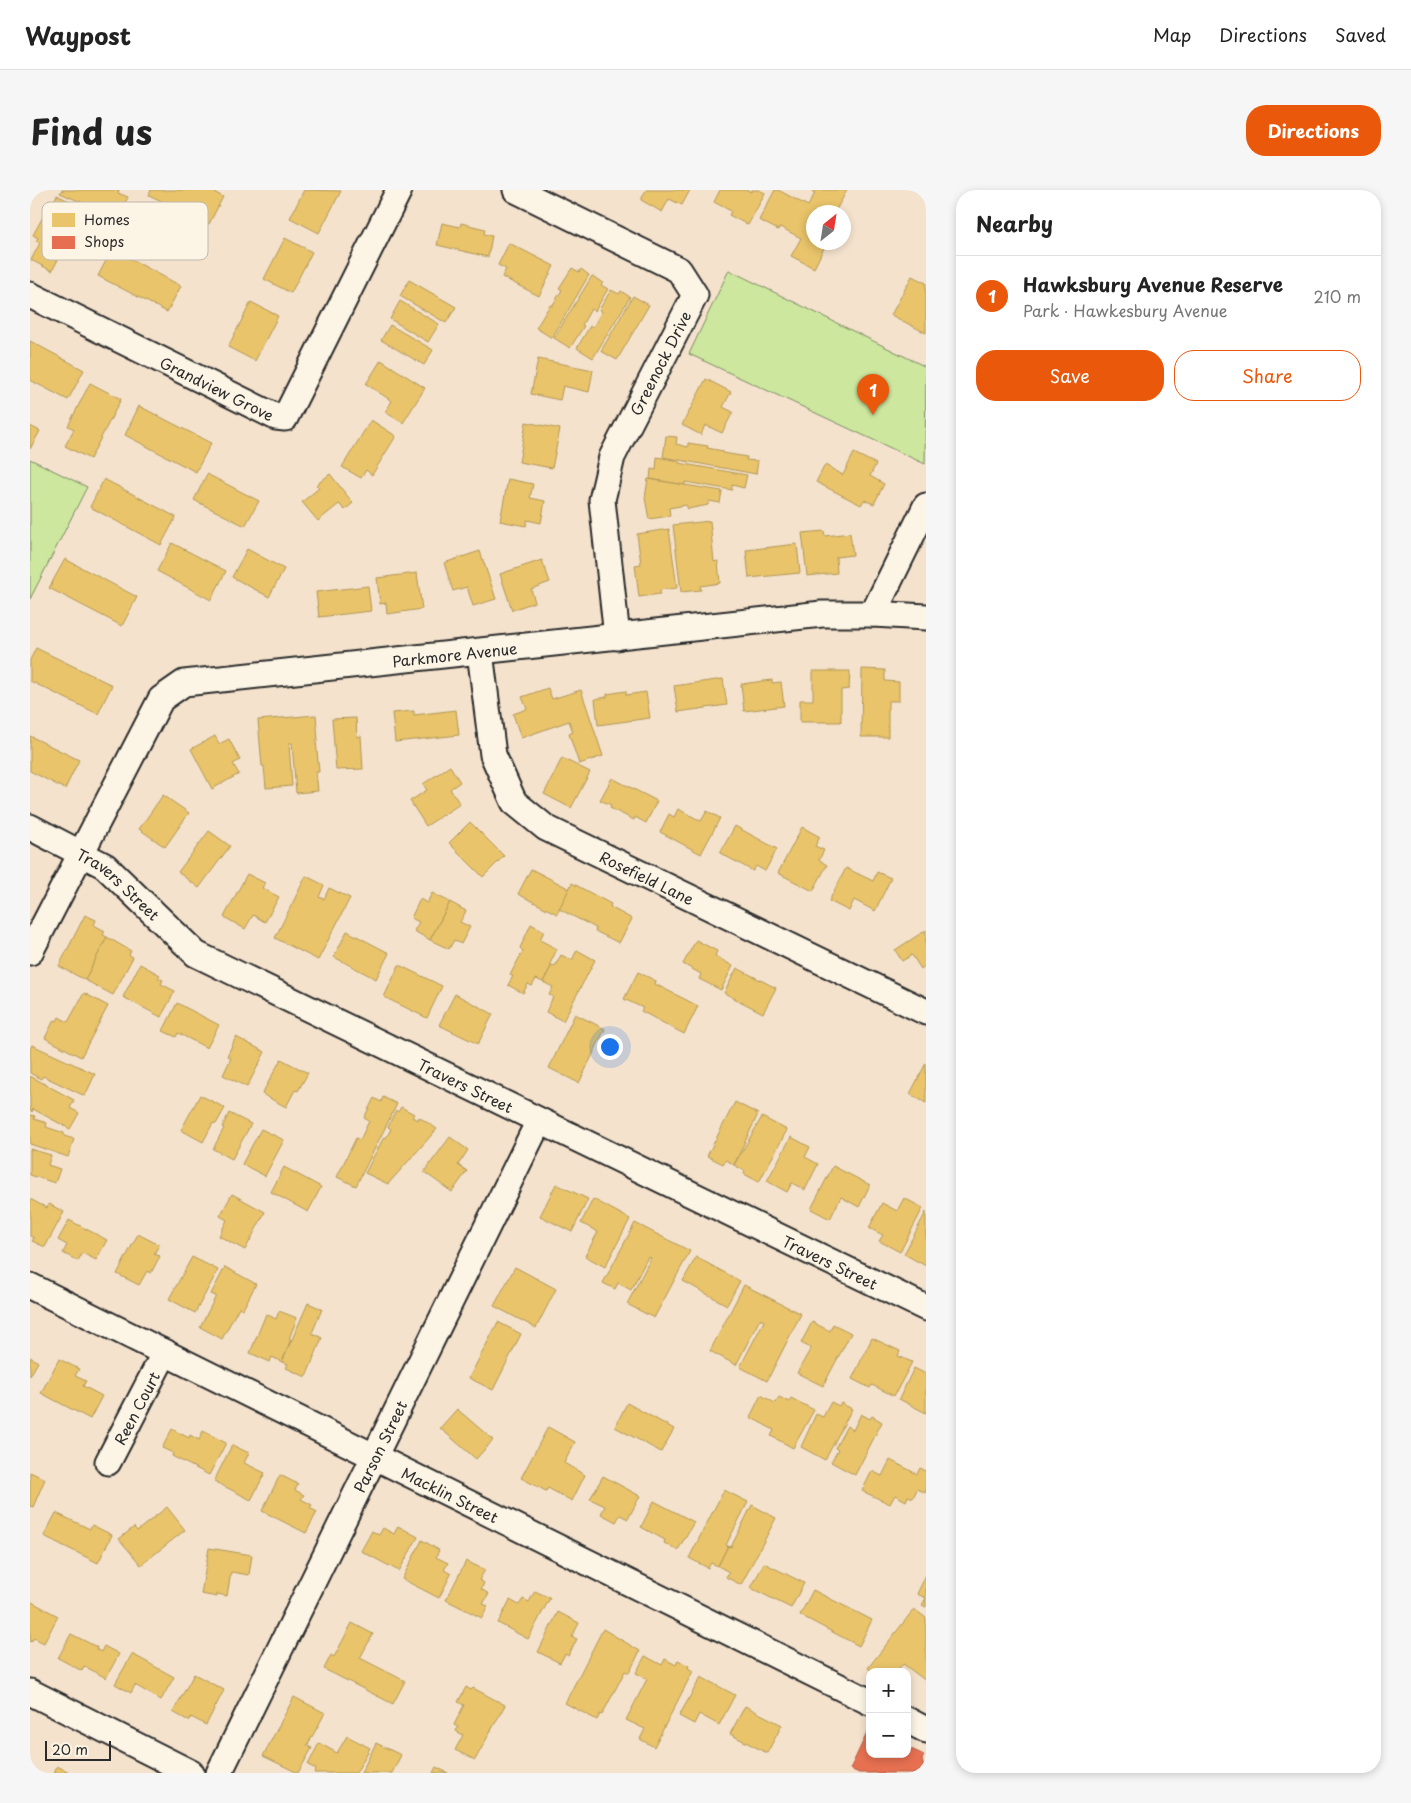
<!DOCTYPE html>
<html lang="en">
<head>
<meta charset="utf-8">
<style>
	:root { --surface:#fff; --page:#f6f6f6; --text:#222; --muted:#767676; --line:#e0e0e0; --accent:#ea580c }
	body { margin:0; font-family:"Playpen Sans",sans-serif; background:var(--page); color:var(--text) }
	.controls { position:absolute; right:15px; bottom:15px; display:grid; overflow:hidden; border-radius:10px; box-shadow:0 2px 8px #0003 }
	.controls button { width:45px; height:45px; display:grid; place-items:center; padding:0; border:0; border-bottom:1px solid var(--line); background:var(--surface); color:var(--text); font:25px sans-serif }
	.compass { position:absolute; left:776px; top:15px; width:45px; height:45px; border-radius:50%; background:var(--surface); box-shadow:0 2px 8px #0003; rotate:30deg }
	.scale { position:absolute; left:15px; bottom:12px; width:66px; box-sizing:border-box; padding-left:5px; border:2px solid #2b2b2b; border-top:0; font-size:14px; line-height:18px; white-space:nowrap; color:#2b2b2b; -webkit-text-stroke:4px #fcf5e5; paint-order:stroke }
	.you { position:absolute; left:579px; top:856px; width:18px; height:18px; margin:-12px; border:4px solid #fff; border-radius:50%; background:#1a73e8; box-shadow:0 0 0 8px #1a73e833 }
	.badge { display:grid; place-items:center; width:32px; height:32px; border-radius:50%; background:var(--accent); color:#fff; font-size:16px; font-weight:700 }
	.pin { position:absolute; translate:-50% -41px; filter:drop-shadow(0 1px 2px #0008) }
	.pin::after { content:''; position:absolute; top:26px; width:18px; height:15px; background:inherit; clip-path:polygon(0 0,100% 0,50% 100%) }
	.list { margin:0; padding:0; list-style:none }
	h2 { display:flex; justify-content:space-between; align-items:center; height:65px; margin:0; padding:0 20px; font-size:21px }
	h2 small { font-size:16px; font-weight:400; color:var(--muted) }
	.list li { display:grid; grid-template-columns:32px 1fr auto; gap:15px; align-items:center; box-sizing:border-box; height:80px; padding:0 20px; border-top:1px solid var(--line) }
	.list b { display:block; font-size:19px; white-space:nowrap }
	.list p { margin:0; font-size:16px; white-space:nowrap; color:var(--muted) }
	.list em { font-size:16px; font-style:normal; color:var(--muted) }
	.actions { display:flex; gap:10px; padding:15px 20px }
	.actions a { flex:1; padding:11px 0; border:1px solid var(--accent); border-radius:20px; text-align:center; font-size:18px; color:var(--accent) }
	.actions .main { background:var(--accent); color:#fff }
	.map { position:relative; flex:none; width:896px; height:1583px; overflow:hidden; border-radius:20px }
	header { display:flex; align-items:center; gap:30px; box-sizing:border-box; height:70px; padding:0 25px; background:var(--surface); border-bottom:1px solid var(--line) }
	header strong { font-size:24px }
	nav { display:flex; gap:28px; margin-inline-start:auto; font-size:18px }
	.intro { display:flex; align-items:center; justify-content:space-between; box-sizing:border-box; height:120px; padding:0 30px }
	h1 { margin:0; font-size:35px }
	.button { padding:12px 22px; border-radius:20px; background:var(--accent); color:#fff; font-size:18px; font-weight:700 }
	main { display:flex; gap:30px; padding:0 30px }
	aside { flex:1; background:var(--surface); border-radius:20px; box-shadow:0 2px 8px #0003 }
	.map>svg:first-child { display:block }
	.green { fill:#cde79e; stroke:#7c8964 }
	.homes { fill:#e9c46a; stroke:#b09657 }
	.shops { fill:#e76f51; stroke:#af5b46 }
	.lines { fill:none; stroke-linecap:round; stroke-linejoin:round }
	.minor-casing { stroke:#2b2b2b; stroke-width:29 }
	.minor { stroke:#fcf5e5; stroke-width:25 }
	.labels { text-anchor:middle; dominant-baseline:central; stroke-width:5; stroke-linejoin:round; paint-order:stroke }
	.street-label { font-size:15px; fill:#2b2b2b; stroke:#fcf5e5 }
	.key { fill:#fcf5e5; stroke:#bdb8ad; stroke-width:1 }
	.key-label { font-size:14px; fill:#2b2b2b }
</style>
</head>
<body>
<header>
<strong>Waypost</strong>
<nav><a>Map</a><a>Directions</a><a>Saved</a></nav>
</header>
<div class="intro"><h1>Find us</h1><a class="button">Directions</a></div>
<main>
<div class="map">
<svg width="896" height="1583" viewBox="0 0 896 1583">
	<rect width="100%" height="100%" fill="#f4e2cd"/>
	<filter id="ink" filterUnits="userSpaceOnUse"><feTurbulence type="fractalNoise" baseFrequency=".02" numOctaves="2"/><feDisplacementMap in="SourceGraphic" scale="10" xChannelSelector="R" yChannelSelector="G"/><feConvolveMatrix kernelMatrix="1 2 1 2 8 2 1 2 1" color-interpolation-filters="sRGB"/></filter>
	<g filter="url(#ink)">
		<g class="green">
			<polygon points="699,80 896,177 895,274 659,164"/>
			<polygon points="0,269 57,297 0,409"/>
		</g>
		<g class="homes">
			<polygon points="32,0 89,0 88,3 98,7 88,28 30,3"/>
			<polygon points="121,0 180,0 193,7 179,34 119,5"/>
			<polygon points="274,0 311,1 289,43 260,28"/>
			<polygon points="616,0 660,0 652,15 639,9 632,22 611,10"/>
			<polygon points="690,0 717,0 721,2 722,0 729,0 735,3 718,35 699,25 701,21 684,12"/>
			<polygon points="745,0 748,0 778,16 785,3 782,2 783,0 817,0 805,22 784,22 784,52 793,52 796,54 784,78 761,66 771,48 750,37 748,40 729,30"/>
			<polygon points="27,5 57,20 33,65 31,64 22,81 1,70 10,53 6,51 8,48 3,45 14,25 16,26"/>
			<polygon points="412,33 430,37 431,33 455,39 454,44 462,46 458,67 407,55"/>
			<polygon points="255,48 282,62 261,103 234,89"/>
			<polygon points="479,53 524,76 509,106 472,87 476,79 468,75"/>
			<polygon points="82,59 151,96 137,122 68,86"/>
			<polygon points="542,78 549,82 551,79 559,85 522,148 506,138 520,115 522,116 532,100 529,98"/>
			<polygon points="562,86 573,93 571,95 578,99 565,121 561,119 552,135 554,136 540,158 524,148"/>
			<polygon points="882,86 896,93 896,143 861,125"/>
			<polygon points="379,90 426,117 416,133 370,106"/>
			<polygon points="581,100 589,104 591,101 600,107 563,168 547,158 560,136 563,137 572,121 569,120"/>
			<polygon points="603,106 619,115 587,170 571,161"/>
			<polygon points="370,111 409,134 398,152 360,129"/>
			<polygon points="221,112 248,126 225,171 198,157"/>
			<polygon points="360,135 403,160 394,175 351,150"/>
			<polygon points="0,151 54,180 38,210 0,190"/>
			<polygon points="508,169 563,180 559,202 533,196 530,210 501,204"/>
			<polygon points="351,170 395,198 373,233 355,222 362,211 336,194"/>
			<polygon points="676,189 701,202 693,217 703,222 692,243 675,235 671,245 652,235"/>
			<polygon points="60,193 91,209 60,269 35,256 44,239 38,236"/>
			<polygon points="109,216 181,253 166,282 95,245"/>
			<polygon points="341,230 366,246 342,285 336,280 331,288 312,277"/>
			<polygon points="496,232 530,239 522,278 489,272"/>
			<polygon points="0,236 10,241 0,259"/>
			<polygon points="636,246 647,247 646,254 658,257 658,253 678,256 677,258 693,261 693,263 717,267 716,270 728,271 726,284 633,267"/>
			<polygon points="824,263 846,274 840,286 854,294 844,314 834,310 831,315 786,292 795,275 813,285"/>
			<polygon points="627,267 649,271 649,273 717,285 714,298 702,295 702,300 655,292 655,295 620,289 621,279 626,280"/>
			<polygon points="177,284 229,311 215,336 164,310"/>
			<polygon points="300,284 323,313 315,320 309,314 288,331 272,312 289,298 286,295"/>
			<polygon points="74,289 146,327 131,355 60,317"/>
			<polygon points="478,289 503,294 500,308 515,311 511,333 497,330 496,336 470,331"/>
			<polygon points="618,289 692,301 690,313 679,311 678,315 658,319 656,315 639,318 640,326 619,329 615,308"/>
			<polygon points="680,331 684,372 688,371 690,393 670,396 671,400 651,402 643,335"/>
			<polygon points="639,339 647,398 630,400 630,404 609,407 605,375 611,374 607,344"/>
			<polygon points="794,341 795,346 820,343 823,365 806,367 807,383 777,386 772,343"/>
			<polygon points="142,353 196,381 181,410 127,381"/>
			<polygon points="767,354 770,383 719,388 716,360"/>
			<polygon points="217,359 254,379 239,407 202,387"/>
			<polygon points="450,361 466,409 443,416 437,397 423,401 414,373"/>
			<polygon points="35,369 107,407 92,436 19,398"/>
			<polygon points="512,370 520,392 501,399 505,412 482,420 470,384"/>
			<polygon points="387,383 392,419 357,424 356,413 350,414 347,388"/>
			<polygon points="338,396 341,421 289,427 286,402"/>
			<polygon points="6,458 82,495 68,524 0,491 0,470"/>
			<polygon points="832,479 855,480 855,491 869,492 869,511 858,511 858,547 831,547"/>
			<polygon points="783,481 820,481 819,499 811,500 811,532 770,532 770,510 783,510"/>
			<polygon points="693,489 697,515 648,522 644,496"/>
			<polygon points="742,490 742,493 751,492 754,516 714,521 711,494"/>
			<polygon points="518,498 522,509 551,500 573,566 549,574 539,544 543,542 539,531 491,548 483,524 497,519 492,507"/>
			<polygon points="596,501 596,505 616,502 620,528 568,535 565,509 577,507 577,504"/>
			<polygon points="426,520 429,545 365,552 362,523 384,521 384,525"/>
			<polygon points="286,525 288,550 286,550 289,582 286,582 288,601 266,603 262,553 259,553 262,596 236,598 234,576 232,576 228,530"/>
			<polygon points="326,528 327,547 331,546 333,579 306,580 302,529"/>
			<polygon points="0,546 49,570 35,599 0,581"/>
			<polygon points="185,546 189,554 199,549 210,570 203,574 209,584 182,599 161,559"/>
			<polygon points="532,568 560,582 541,618 514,604"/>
			<polygon points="420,576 430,592 420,599 430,614 396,636 380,611 397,600 393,594"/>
			<polygon points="582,588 627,611 616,633 605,627 604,630 580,618 581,615 570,610"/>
			<polygon points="133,605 159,623 135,657 109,639"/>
			<polygon points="648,619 671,631 677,621 690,628 671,664 630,642 639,624 644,627"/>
			<polygon points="440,632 474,666 453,687 419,653"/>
			<polygon points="705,636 747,659 735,681 726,676 723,681 690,663"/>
			<polygon points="772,637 790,647 785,656 794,660 789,670 797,675 783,701 748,683"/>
			<polygon points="179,641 200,656 169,698 148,682"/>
			<polygon points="816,678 843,691 847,682 861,688 845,721 824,710 819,721 799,711"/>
			<polygon points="501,679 540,699 527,724 488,704"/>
			<polygon points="217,684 235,693 232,698 249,707 235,732 223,725 215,739 194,727"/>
			<polygon points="276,686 294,695 289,707 294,709 299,698 320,708 288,770 245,748"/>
			<polygon points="542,693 581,714 580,717 602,729 589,753 565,741 566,738 529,719"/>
			<polygon points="402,703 420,712 400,750 384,741 389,732 381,728 390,709 397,713"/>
			<polygon points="420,712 436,721 430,732 440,737 431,754 424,750 419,759 400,750"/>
			<polygon points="55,725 66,730 64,735 75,741 73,745 77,747 55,790 29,776"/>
			<polygon points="501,734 514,741 510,750 527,759 520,774 522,775 513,792 506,789 502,796 498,794 493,803 478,795 483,786 480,785 493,761 490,758"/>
			<polygon points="896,740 896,775 891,779 882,765 872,771 865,760"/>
			<polygon points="317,741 359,763 346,789 304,767"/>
			<polygon points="77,747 101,761 99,765 103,767 83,805 55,790"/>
			<polygon points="666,750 687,761 685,766 703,776 691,800 669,789 671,784 653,774"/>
			<polygon points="547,760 565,770 533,831 516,822 523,807 519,805 523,797 513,792 522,775 525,776 531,765 542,770"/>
			<polygon points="110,774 130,785 128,788 133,790 131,794 145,801 131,827 93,807"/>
			<polygon points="369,775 412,796 397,828 354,807"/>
			<polygon points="707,778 746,798 733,823 694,803"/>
			<polygon points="608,782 626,791 625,794 668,816 654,844 611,821 613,818 594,809"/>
			<polygon points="54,803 78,816 51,867 15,848 24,830 27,831 29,827 38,832"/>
			<polygon points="425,804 463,824 448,854 409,835"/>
			<polygon points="147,813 189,835 177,858 148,843 146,847 133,841"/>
			<polygon points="545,824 575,839 549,893 519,878"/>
			<polygon points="206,847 235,862 217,897 193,885 201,868 197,866"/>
			<polygon points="2,855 65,884 55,906 13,886 11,889 0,883 0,860"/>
			<polygon points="251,869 278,883 268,901 265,900 256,917 232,904"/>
			<polygon points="896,873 896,913 880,904"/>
			<polygon points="0,886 44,910 40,918 49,923 40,939 3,919 2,922 0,921"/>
			<polygon points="170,905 195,918 186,934 183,933 173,952 151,940"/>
			<polygon points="353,907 367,914 326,996 307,987 326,948 330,950 339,931 334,928 344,908 351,912"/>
			<polygon points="705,912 728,924 704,975 696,970 693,974 677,966"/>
			<polygon points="371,917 384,924 382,927 388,930 389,927 407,939 358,994 335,983 354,947 356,948 361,939 358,937 366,920 368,922"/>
			<polygon points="199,923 221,934 202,969 183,959 194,938 192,937"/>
			<polygon points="0,925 5,926 4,929 17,933 16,937 34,943 34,946 44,949 38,967 0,954"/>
			<polygon points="732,927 757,940 729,992 714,984 715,981 704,975"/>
			<polygon points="231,939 254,950 235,986 212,974"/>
			<polygon points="420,947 438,960 428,975 437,981 422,1002 394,982"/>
			<polygon points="761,947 780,957 775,967 788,974 775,1000 762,993 757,1002 737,991"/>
			<polygon points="0,959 21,965 18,975 30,979 25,993 0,985"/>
			<polygon points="803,976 840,995 829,1017 811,1007 800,1029 781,1019"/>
			<polygon points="254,977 291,997 278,1022 241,1002"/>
			<polygon points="526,994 558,1009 542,1042 510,1026"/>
			<polygon points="202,1004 235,1022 215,1060 189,1046 197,1030 190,1026"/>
			<polygon points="874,1008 893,1018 870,1062 849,1051 853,1045 839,1038 852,1013 867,1021"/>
			<polygon points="0,1009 17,1018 19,1014 34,1022 15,1057 2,1051 4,1048 0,1046"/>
			<polygon points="563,1009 600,1029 575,1077 555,1066 568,1042 551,1033"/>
			<polygon points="896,1022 896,1076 874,1064"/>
			<polygon points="39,1030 77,1050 66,1070 52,1063 48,1071 33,1063 37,1055 28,1050"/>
			<polygon points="605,1033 660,1061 624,1128 597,1114 621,1068 618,1067 601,1100 588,1093 585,1099 573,1093"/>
			<polygon points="108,1044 129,1055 124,1064 130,1066 121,1083 117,1081 109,1095 87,1084"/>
			<polygon points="162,1067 188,1080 165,1123 139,1109"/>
			<polygon points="666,1067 710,1091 697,1115 653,1091"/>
			<polygon points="195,1077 226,1094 213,1119 209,1117 192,1149 170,1137 186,1106 181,1104"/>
			<polygon points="485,1077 526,1099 506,1138 464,1116"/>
			<polygon points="714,1095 771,1124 737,1191 710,1177 734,1131 730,1129 706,1175 680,1161"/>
			<polygon points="278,1113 292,1119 282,1143 292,1148 276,1187 256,1178 258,1174 252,1172"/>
			<polygon points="249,1121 267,1128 259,1149 261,1149 252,1172 242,1167 240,1172 220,1163 236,1124 246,1129"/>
			<polygon points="468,1132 491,1144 463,1200 439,1188"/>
			<polygon points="782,1132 800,1141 803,1134 821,1143 793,1196 767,1183 781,1158 771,1153"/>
			<polygon points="842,1148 870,1161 868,1166 882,1172 864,1206 842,1195 840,1198 822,1189"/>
			<polygon points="0,1167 8,1172 0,1186"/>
			<polygon points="29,1169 49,1179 45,1186 56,1191 53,1196 72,1206 60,1229 11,1203"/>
			<polygon points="884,1178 896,1184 896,1223 869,1209"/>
			<polygon points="731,1205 745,1213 749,1207 759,1212 761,1208 784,1220 763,1258 741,1246 744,1240 720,1227"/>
			<polygon points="801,1212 809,1216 811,1213 822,1219 795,1270 771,1257 786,1224 793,1227"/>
			<polygon points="597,1213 644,1239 631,1262 585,1237"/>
			<polygon points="427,1219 463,1250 446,1269 410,1238"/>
			<polygon points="831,1224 840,1229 842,1226 852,1232 825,1285 801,1272 808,1260 805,1258 817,1236 823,1240"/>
			<polygon points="518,1237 545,1252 534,1273 555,1285 542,1311 518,1298 516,1301 491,1288"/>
			<polygon points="142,1239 159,1248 160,1245 169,1250 173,1241 196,1253 179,1285 142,1266 143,1263 132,1258"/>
			<polygon points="202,1255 219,1263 214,1273 235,1283 221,1310 184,1291"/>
			<polygon points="860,1270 887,1284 890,1278 896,1281 896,1303 887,1299 883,1308 878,1306 876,1311 865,1305 860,1314 832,1301 842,1281 852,1286"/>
			<polygon points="0,1282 15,1289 3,1317 0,1316"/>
			<polygon points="250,1285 268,1294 265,1300 274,1305 271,1309 282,1315 280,1318 287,1322 276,1343 232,1321"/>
			<polygon points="573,1286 610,1306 598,1329 590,1325 586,1332 571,1324 575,1316 560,1309"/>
			<polygon points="694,1300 718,1312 696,1355 698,1356 688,1376 681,1373 678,1378 659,1368"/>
			<polygon points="624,1311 664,1332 648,1360 634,1353 635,1350 611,1337"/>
			<polygon points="722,1315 746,1328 711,1395 696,1387 699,1382 688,1376 698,1356 701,1357"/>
			<polygon points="137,1317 155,1340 111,1375 89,1349 104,1337 107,1341"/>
			<polygon points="26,1323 60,1339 62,1335 82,1345 68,1373 14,1346"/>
			<polygon points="368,1336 388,1347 369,1381 331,1361 342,1341 349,1345 353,1338 364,1344"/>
			<polygon points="392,1350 409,1360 406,1367 418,1373 414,1380 421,1384 409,1408 372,1389"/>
			<polygon points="179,1358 222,1365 219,1385 201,1382 197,1406 187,1404 187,1407 171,1404"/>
			<polygon points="436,1371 455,1380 449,1390 454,1393 451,1399 459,1404 453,1414 458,1416 452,1428 416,1410"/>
			<polygon points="734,1373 774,1393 761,1418 721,1398"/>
			<polygon points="896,1385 896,1417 892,1415 896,1408 887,1404"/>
			<polygon points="783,1400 842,1430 829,1456 770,1425"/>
			<polygon points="505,1401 520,1408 498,1449 468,1433 480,1410 489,1415 493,1409 499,1412"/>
			<polygon points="0,1411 28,1426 14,1453 4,1448 1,1452 0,1451"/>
			<polygon points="884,1419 896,1428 896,1491 873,1474 866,1482 843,1482 838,1478"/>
			<polygon points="528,1422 549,1433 542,1447 547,1449 538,1466 535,1464 530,1473 508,1462"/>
			<polygon points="322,1433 343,1444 330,1468 375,1491 363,1514 294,1479 301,1465 304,1467"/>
			<polygon points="573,1439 610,1461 599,1483 595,1481 572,1525 570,1524 567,1530 535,1513"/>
			<polygon points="41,1444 67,1457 66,1459 71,1462 74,1456 89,1464 76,1488 54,1476 52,1481 28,1468"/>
			<polygon points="102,1464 144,1487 131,1510 105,1495 101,1503 85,1494"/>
			<polygon points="615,1466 632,1475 635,1469 646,1475 648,1470 659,1476 658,1478 663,1481 624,1557 610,1549 615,1539 596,1530 617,1489 606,1483"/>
			<polygon points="164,1484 194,1500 176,1535 161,1527 159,1531 143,1522"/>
			<polygon points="671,1487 705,1505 689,1535 669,1524 664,1534 649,1526"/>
			<polygon points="436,1497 441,1500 443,1498 475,1515 445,1570 425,1560 433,1545 426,1541 428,1537 424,1535 434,1515 428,1512"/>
			<polygon points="264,1507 295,1523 277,1556 282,1558 268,1583 233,1566"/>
			<polygon points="715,1516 752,1535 737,1563 700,1544"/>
			<polygon points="317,1546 340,1558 326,1583 284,1583 286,1579 278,1575 289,1553 307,1563"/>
			<polygon points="346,1553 371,1565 362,1583 331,1583"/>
			<polygon points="27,1576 41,1583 24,1583"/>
			<polygon points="406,1577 418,1583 403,1583"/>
		</g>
		<polygon class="shops" points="839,1539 840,1564 877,1564 877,1557 894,1565 892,1570 894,1577 896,1578 896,1583 829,1583 820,1579"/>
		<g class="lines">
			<g class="minor-casing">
				<g id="minor">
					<polyline points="486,0 649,80 665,105 582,267 572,310 587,447"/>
					<path id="s1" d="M0 105 246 227 255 228 369 0"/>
					<polyline points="843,424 896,316"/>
					<path id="s2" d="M450 462 463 565 484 612 516 638 896 822"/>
					<path id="s3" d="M0 637 75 676 166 764 896 1118"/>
					<path id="s4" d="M0 762 131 509 154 493 792 424H843L896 427"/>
					<path id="s5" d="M0 1096 840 1512"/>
					<path id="s6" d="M78 1272 135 1162"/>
					<polyline points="0,1502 161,1583"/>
					<polyline points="877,1530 896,1540"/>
					<path id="s7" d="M189 1583 509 931"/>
				</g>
			</g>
			<use href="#minor" class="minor"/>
		</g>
	</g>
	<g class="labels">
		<g class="street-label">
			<text transform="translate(630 173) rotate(-63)">Greenock Drive</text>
			<text stroke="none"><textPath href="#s1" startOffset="209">Grandview Grove</textPath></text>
			<text stroke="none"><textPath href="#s4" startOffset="585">Parkmore Avenue</textPath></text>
			<text stroke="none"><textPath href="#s2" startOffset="309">Rosefield Lane</textPath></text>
			<text stroke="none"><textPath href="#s3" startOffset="106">Travers Street</textPath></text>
			<text stroke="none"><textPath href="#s3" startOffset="511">Travers Street</textPath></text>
			<text stroke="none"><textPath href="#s3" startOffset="916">Travers Street</textPath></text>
			<text stroke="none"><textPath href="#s6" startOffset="61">Reen Court</textPath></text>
			<text stroke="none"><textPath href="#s7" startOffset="364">Parson Street</textPath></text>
			<text stroke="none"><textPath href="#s5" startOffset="469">Macklin Street</textPath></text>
		</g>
	</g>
	<rect x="12" y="12" width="166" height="58" rx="8" class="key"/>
	<rect x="22" y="23" width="23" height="14" fill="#e9c46a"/>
	<rect x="22" y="46" width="23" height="13" fill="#e76f51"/>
	<g class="key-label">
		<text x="54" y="35">Homes</text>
		<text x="54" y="57">Shops</text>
	</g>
</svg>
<div class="controls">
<button>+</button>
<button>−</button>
</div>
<svg class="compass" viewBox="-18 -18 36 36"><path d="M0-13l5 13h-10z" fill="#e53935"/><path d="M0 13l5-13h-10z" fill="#767676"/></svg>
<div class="scale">20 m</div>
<div class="you"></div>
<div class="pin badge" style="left:843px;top:225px">1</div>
</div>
<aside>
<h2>Nearby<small></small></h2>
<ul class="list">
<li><span class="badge">1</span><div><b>Hawksbury Avenue Reserve</b><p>Park · Hawkesbury Avenue</p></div><em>210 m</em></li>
</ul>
<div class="actions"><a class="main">Save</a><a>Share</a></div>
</aside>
</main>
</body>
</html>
